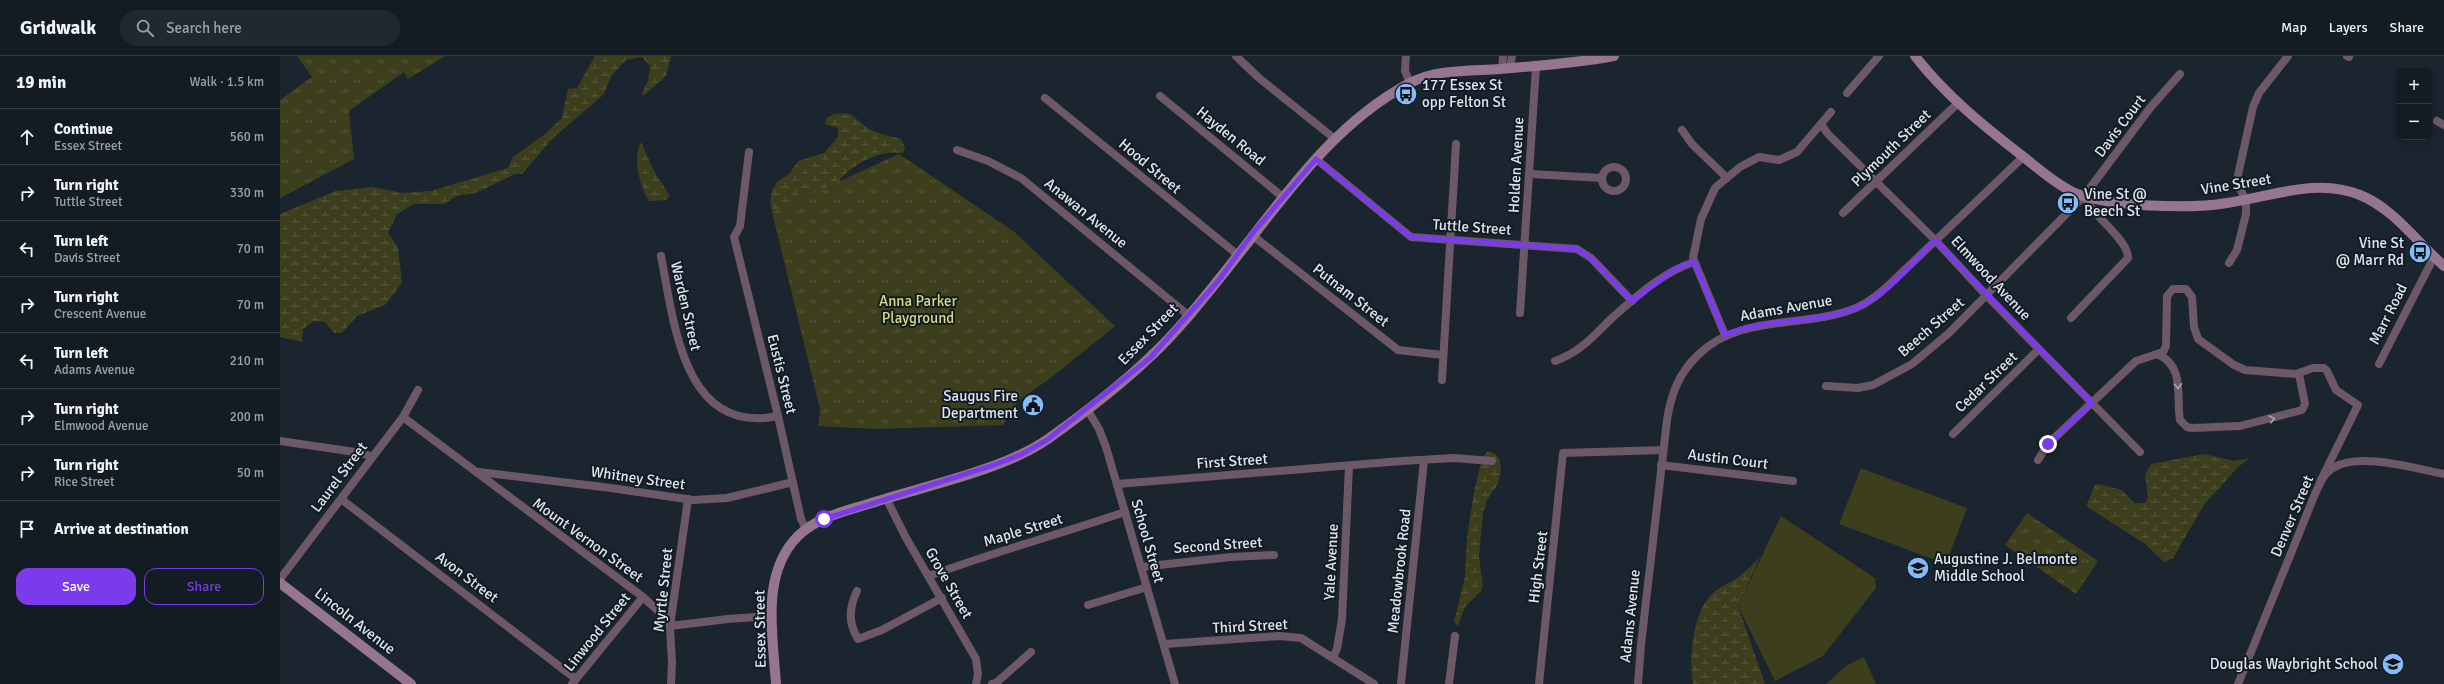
<!DOCTYPE html>
<html lang="en">
<head>
<meta charset="utf-8">
<style>
	:root { --surface:#141c23; --page:#212930; --text:#f1f3f6; --muted:#9da1a6; --line:#333a41; --accent:#7c3aed }
	body { margin:0; font-family:Signika,sans-serif; background:var(--page); color:var(--text) }
	.controls { position:absolute; right:12px; top:12px; display:grid; overflow:hidden; border-radius:8px; box-shadow:0 2px 6px #0003 }
	.controls button { width:36px; height:36px; display:grid; place-items:center; padding:0; border:0; border-bottom:1px solid var(--line); background:var(--surface); color:var(--text); font:20px sans-serif }
	.stop { position:absolute; width:12px; height:12px; margin:-9px; border:3px solid #7c3aed; border-radius:50%; background:#fff }
	.stop.end { background:#7c3aed; border-color:#fff; box-shadow:0 1px 4px #0008 }
	.list { margin:0; padding:0; list-style:none }
	h2 { display:flex; justify-content:space-between; align-items:center; height:52px; margin:0; padding:0 16px; font-size:17px }
	h2 small { font-size:13px; font-weight:400; color:var(--muted) }
	.list li { display:grid; grid-template-columns:26px 1fr auto; gap:12px; align-items:center; box-sizing:border-box; height:56px; padding:0 16px; border-top:1px solid var(--line) }
	.list b { display:block; font-size:15px; white-space:nowrap }
	.list p { margin:0; font-size:13px; white-space:nowrap; color:var(--muted) }
	.list em { font-size:13px; font-style:normal; color:var(--muted) }
	.actions { display:flex; gap:8px; padding:12px 16px }
	.actions a { flex:1; padding:9px 0; border:1px solid var(--accent); border-radius:12px; text-align:center; font-size:14px; color:var(--accent) }
	.actions .main { background:var(--accent); color:#fff }
	.icon { flex:none; width:22px; height:22px; fill:none; stroke:currentColor; stroke-width:2; stroke-linecap:round; stroke-linejoin:round }
	.map { position:relative; flex:none; width:2164px; height:628px; overflow:hidden }
	header { display:flex; align-items:center; gap:24px; box-sizing:border-box; height:56px; padding:0 20px; background:var(--surface); border-bottom:1px solid var(--line) }
	header strong { font-size:19px }
	nav { display:flex; gap:22px; margin-inline-start:auto; font-size:14px }
	.search { width:280px; height:36px; background:var(--page); display:flex; align-items:center; gap:10px; box-sizing:border-box; padding:0 14px; border-radius:22px; color:var(--muted); font-size:15px }
	main { display:flex }
	aside { flex:1; background:var(--surface) }
	.map>svg:first-child { display:block }
	.green { fill:#3d3e1c }
	.wetland { fill:url(#wetland-marsh) }
	.park { fill:url(#park-tufts) }
	.lines { fill:none; stroke-linecap:round; stroke-linejoin:round }
	.street { stroke:#6d5868; stroke-width:8 }
	.secondary { stroke:#96758f; stroke-width:10 }
	.oneway { stroke:#aba6b1 }
	.route { stroke:#7c3aed; stroke-width:5 }
	.labels { text-anchor:middle; dominant-baseline:central; stroke-width:4; stroke-linejoin:round; paint-order:stroke }
	.poi-label { font-size:15px; fill:#dee5ec; stroke:#121b25; text-anchor:start }
	.street-label { font-size:15px; fill:#dee5ec; stroke:#121b25 }
	.park-label { font-size:15px; fill:#d7db84; stroke:#121b25 }
</style>
</head>
<body>
<header>
<strong>Gridwalk</strong>
<div class="search"><svg class="icon" aria-label="search" viewBox="0 0 24 24"><circle cx="10" cy="10" r="6"/><path d="M15 15l6 6"/></svg>Search here</div>
<nav><a>Map</a><a>Layers</a><a>Share</a></nav>
</header>
<main>
<aside>
<h2>19 min<small>Walk · 1.5 km</small></h2>
<ul class="list">
<li><svg class="icon" aria-label="ahead" viewBox="0 0 24 24"><path d="M12 20V5M6 11l6-6 6 6"/></svg><div><b>Continue</b><p>Essex Street</p></div><em>560 m</em></li>
<li><svg class="icon" aria-label="right" viewBox="0 0 24 24"><path d="M7 20v-9h11M14 6l5 5-5 5"/></svg><div><b>Turn right</b><p>Tuttle Street</p></div><em>330 m</em></li>
<li><svg class="icon" aria-label="left" viewBox="0 0 24 24"><path d="M17 20v-9H6M10 6l-5 5 5 5"/></svg><div><b>Turn left</b><p>Davis Street</p></div><em>70 m</em></li>
<li><svg class="icon" aria-label="right" viewBox="0 0 24 24"><path d="M7 20v-9h11M14 6l5 5-5 5"/></svg><div><b>Turn right</b><p>Crescent Avenue</p></div><em>70 m</em></li>
<li><svg class="icon" aria-label="left" viewBox="0 0 24 24"><path d="M17 20v-9H6M10 6l-5 5 5 5"/></svg><div><b>Turn left</b><p>Adams Avenue</p></div><em>210 m</em></li>
<li><svg class="icon" aria-label="right" viewBox="0 0 24 24"><path d="M7 20v-9h11M14 6l5 5-5 5"/></svg><div><b>Turn right</b><p>Elmwood Avenue</p></div><em>200 m</em></li>
<li><svg class="icon" aria-label="right" viewBox="0 0 24 24"><path d="M7 20v-9h11M14 6l5 5-5 5"/></svg><div><b>Turn right</b><p>Rice Street</p></div><em>50 m</em></li>
<li><svg class="icon" aria-label="arrive" viewBox="0 0 24 24"><path d="M6 21V4h12l-3 4 3 4H6"/></svg><div><b>Arrive at destination</b></div></li>
</ul>
<div class="actions"><a class="main">Save</a><a>Share</a></div>
</aside>
<div class="map">
<svg width="2164" height="628" viewBox="0 0 2164 628">
	<defs>
		<pattern id="wetland-marsh" width="20" height="14" patternUnits="userSpaceOnUse"><rect width="20" height="14" fill="#3d3e1c"/><path d="M1 5h8M5 5V1M11 12h8M15 12V8" fill="none" stroke="#595a3d"/></pattern>
		<pattern id="park-tufts" width="24" height="20" patternUnits="userSpaceOnUse"><rect width="24" height="20" fill="#3d3e1c"/><path d="M3 7l-1-3M5 7V3M7 7l1-3M15 17l-1-3M17 17v-4M19 17l1-3" fill="none" stroke="#595a3d"/></pattern>
	</defs>
	<rect width="100%" height="100%" fill="#1b252f"/>
	<g class="green">
		<polygon points="1581,412 1687,452 1666,508 1559,468"/>
		<polygon points="1501,460 1595,522 1596,532 1543,600 1495,625 1458,550"/>
		<polygon points="1584,601 1596,628 1546,628 1566,610"/>
	</g>
	<g class="wetland">
		<polygon points="315,0 391,0 386,20 363,40 362,37 368,25 370,10 362,1 346,4 332,19 323,39 272,83 242,118 235,118 196,137 177,140 164,148 134,148 117,158 108,177 118,191 122,227 105,249 77,260 62,277 54,277 45,266 34,265 23,273 22,286 0,281 0,158 56,135 93,131 122,137 151,135 228,112 233,101 265,78 282,62 288,33 297,32"/>
		<path d="M554 58C574 56 571 59 585 70 594 77 609 80 621 83L625 92 623 97C598 93 571 109 556 128L497 165 494 162 490 146 492 134 498 125 509 118 518 105 544 97 558 81V72L545 68 547 62Z"/>
		<path d="M361 86 374 115 390 140 386 144 369 145C360 130 352 102 361 86Z"/>
		<polygon points="1208,395 1216,398 1220,405 1221,414 1218,428 1207,444 1203,457 1199,501 1203,530 1201,535 1185,551 1178,570 1174,566 1185,521 1187,481 1194,436 1202,402"/>
		<polygon points="1924,398 1954,405 1970,402 1958,411 1924,449 1893,502 1884,506 1865,488 1806,450 1815,429 1818,428 1842,434 1854,447 1865,447 1868,441 1865,419 1871,408"/>
		<path d="M1480 501 1458 550 1485 628H1413C1409 603 1412 558 1431 539 1439 531 1448 528 1457 522 1465 516 1473 508 1480 501Z"/>
	</g>
	<g class="park">
		<polygon points="17,0 165,0 128,23 124,16 69,55 74,103 0,142 0,44 32,21"/>
		<polygon points="619,98 733,175 835,270 772,321 738,345 723,369 595,373 538,370 540,353 492,156"/>
		<polygon points="1747,457 1818,505 1796,538 1725,489"/>
	</g>
	<g class="lines">
		<g class="street">
			<polyline points="956,0 979,22 1055,83"/>
			<polyline points="1126,0 1125,15 1130,27"/>
			<polyline points="2067,0 2069,1"/>
			<polyline points="1230,12 1232,0"/>
			<polyline points="1222,13 1223,0"/>
			<polyline points="1567,37 1599,0"/>
			<polyline points="880,40 1004,142"/>
			<polyline points="765,42 958,199"/>
			<polyline points="2157,65 2164,69"/>
			<polyline points="1541,68 1548,78 1655,184 1706,239 1860,396"/>
			<polyline points="1402,74 1412,88 1447,122"/>
			<polyline points="677,94 708,105 741,122 908,259"/>
			<polyline points="469,96 460,170 454,181 498,360 521,463 526,473"/>
			<polyline points="1036,103 1131,181 1297,193 1311,202 1352,245"/>
			<circle cx="1334" cy="123" r="12"/>
			<polyline points="1250,118 1322,122"/>
			<polyline points="1563,157 1678,47"/>
			<polyline points="972,179 1118,294 1163,299"/>
			<path d="M381 200C394 266 403 380 498 360"/>
			<polyline points="1949,207 1957,194 1966,158 1966,144 1960,133 1958,119 1973,51 1979,37 2008,0"/>
			<polyline points="1240,257 1256,10"/>
			<path d="M1791 262 1848 202C1848 183 1813 161 1804 140"/>
			<polyline points="1445,279 1413,202 1421,163 1435,132 1460,111 1479,101 1499,104 1517,96 1551,56"/>
			<path d="M1879 299C1905 311 1896 341 1900 364L1907 371 1912 372 1960 370 2022 354 2025 348 2019 318"/>
			<path d="M1275 305C1301 296 1314 279 1333 261 1357 240 1383 216 1414 206"/>
			<polyline points="2099,308 2154,201"/>
			<polyline points="1162,324 1176,88"/>
			<polyline points="1546,330 1578,332 1593,329 1632,308 1669,277 1804,140 1870,52 1900,18"/>
			<polyline points="807,353 819,373 826,391 895,628"/>
			<polyline points="123,361 363,541 388,564 390,570 448,563 492,560"/>
			<polyline points="1673,378 1759,293"/>
			<polyline points="0,385 82,397 92,401"/>
			<polyline points="1758,404 1768,388 1856,305 1883,296 1886,290 1887,240 1893,233 1906,233 1912,241 1914,271 1918,283 1954,309 1965,314 2016,318 2033,312 2044,312 2047,315 2056,334 2078,349 2040,426"/>
			<polyline points="1381,409 1513,425"/>
			<polyline points="199,416 331,432 413,444 447,442 513,426"/>
			<polyline points="837,428 1122,405 1174,402 1212,405"/>
			<polyline points="606,442 625,480 696,603 698,618 696,628"/>
			<polyline points="61,443 296,623"/>
			<polyline points="861,511 951,501 994,499"/>
			<path d="M649 520C714 496 780 478 845 456"/>
			<polyline points="0,523 123,361 138,334"/>
			<path d="M577 535C569 551 568 567 578 583L602 574 662 542"/>
			<polyline points="808,549 867,531"/>
			<polyline points="884,588 999,580 1021,582 1094,628"/>
			<polyline points="1053,601 1057,593 1062,563 1069,410"/>
			<polyline points="292,628 363,541"/>
			<polyline points="391,628 392,607 390,570 408,443"/>
			<polyline points="712,628 716,627 751,596"/>
			<polyline points="1121,628 1144,404"/>
			<polyline points="1169,628 1175,580"/>
			<polyline points="1259,628 1283,397 1383,394"/>
			<path d="M1358 628 1361 589 1387 364C1391 338 1399 317 1418 299 1461 257 1524 273 1576 252 1590 246 1600 237 1611 227L1743 101"/>
			<path d="M1958 628 2035 438C2040 427 2044 416 2055 411 2080 396 2136 413 2164 418"/>
		</g>
		<g class="secondary">
			<path d="M1635 0C1666 40 1705 71 1745 102 1760 114 1777 129 1795 137 1827 151 1912 153 1947 147 1991 141 2036 121 2080 139 2113 152 2138 187 2164 210"/>
			<polyline points="0,527 131,628"/>
			<path d="M496 628C493 580 480 518 518 480 536 462 562 456 585 449 640 431 722 415 768 383 803 358 840 330 871 300 896 277 918 249 939 223 997 152 1047 71 1130 27 1156 13 1191 15 1220 13 1258 10 1297 7 1334 0"/>
		</g>
	</g>
	<defs><path id="oneway-chevron" d="M-2-3.5L2.5 0L-2 3.5" fill="none" stroke-width="1.6" stroke-linecap="round" stroke-linejoin="round"/></defs>
	<g class="oneway">
		<use href="#oneway-chevron" transform="translate(1898 330) rotate(86)"/>
		<use href="#oneway-chevron" transform="translate(1992 363) rotate(-13)"/>
	</g>
	<g class="lines">
		<path class="route" d="M544 463 714 409 740 399 767 384 870 302 939 224 972 178 1036 103 1131 181 1297 193 1311 202 1352 245 1395 213 1414 206 1445 279C1488 260 1539 270 1582 249 1610 235 1633 206 1655 184L1812 347 1768 388"/>
	</g>
	<defs>
		<g id="bus-disc" transform="scale(1.15)"><circle r="9.5" fill="#84bcfb" stroke="#121b25"/><path d="M-5-6H5V4H4V6H2V4H-2V6H-4V4H-5ZM-3.5-4V0h7V-4ZM-3.5 1.2v1.5H-2V1.2ZM2 1.2v1.5H3.5V1.2Z" fill="#111"/></g>
		<g id="civic-disc" transform="scale(1.15)"><circle r="9.5" fill="#84bcfb" stroke="#121b25"/><path d="M-.6-6.5H3V-4.5H.6V-3L4-1V1h2V6H-6V1h2V-1L-.6-3ZM-1.2 2.5V6h2.4V2.5Z" fill="#111"/></g>
		<g id="school-disc" transform="scale(1.15)"><circle r="9.5" fill="#84bcfb" stroke="#121b25"/><path d="M0-5L7-2L0 1L-7-2ZM-4 1L0 2.5L4 1V4Q0 6-4 4Z" fill="#111"/></g>
	</defs>
	<g fill-rule="evenodd">
		<use href="#bus-disc" x="1126" y="38"/>
		<use href="#bus-disc" x="1788" y="147"/>
		<use href="#bus-disc" x="2140" y="196"/>
		<use href="#civic-disc" x="753" y="349"/>
		<use href="#school-disc" x="1638" y="512"/>
		<use href="#school-disc" x="2113" y="608"/>
	</g>
	<g class="labels">
		<g class="poi-label">
			<text x="1142" y="29">177 Essex St<tspan x="1142" dy="17">opp Felton St</tspan></text>
			<text x="1804" y="138">Vine St @<tspan x="1804" dy="17">Beech St</tspan></text>
			<text x="2124" y="187" text-anchor="end">Vine St<tspan x="2124" dy="17">@ Marr Rd</tspan></text>
			<text x="738" y="340" text-anchor="end">Saugus Fire<tspan x="738" dy="17">Department</tspan></text>
			<text x="1654" y="503">Augustine J. Belmonte<tspan x="1654" dy="17">Middle School</tspan></text>
			<text x="2098" y="608" text-anchor="end">Douglas Waybright School</text>
		</g>
		<g class="street-label">
			<text transform="translate(1840 70) rotate(-53)">Davis Court</text>
			<text transform="translate(951 80) rotate(39)">Hayden Road</text>
			<text transform="translate(1611 92) rotate(-44)">Plymouth Street</text>
			<text transform="translate(1236 109) rotate(-87)">Holden Avenue</text>
			<text transform="translate(870 110) rotate(40)">Hood Street</text>
			<text transform="translate(1956 128) rotate(-9)">Vine Street</text>
			<text transform="translate(806 157) rotate(39)">Anawan Avenue</text>
			<text transform="translate(1192 171) rotate(4)">Tuttle Street</text>
			<text transform="translate(1711 222) rotate(47)">Elmwood Avenue</text>
			<text transform="translate(1071 239) rotate(38)">Putnam Street</text>
			<text transform="translate(406 250) rotate(77)">Warden Street</text>
			<text transform="translate(1506 252) rotate(-10)">Adams Avenue</text>
			<text transform="translate(2108 258) rotate(-63)">Marr Road</text>
			<text transform="translate(1651 271) rotate(-41)">Beech Street</text>
			<text transform="translate(868 278) rotate(-46)">Essex Street</text>
			<text transform="translate(502 318) rotate(76)">Eustis Street</text>
			<text transform="translate(1706 326) rotate(-44)">Cedar Street</text>
			<text transform="translate(1448 403) rotate(7)">Austin Court</text>
			<text transform="translate(952 405) rotate(-4)">First Street</text>
			<text transform="translate(59 421) rotate(-53)">Laurel Street</text>
			<text transform="translate(358 422) rotate(8)">Whitney Street</text>
			<text transform="translate(2012 460) rotate(-67)">Denver Street</text>
			<text transform="translate(743 474) rotate(-17)">Maple Street</text>
			<text transform="translate(308 484) rotate(36)">Mount Vernon Street</text>
			<text transform="translate(868 485) rotate(74)">School Street</text>
			<text transform="translate(938 489) rotate(-4)">Second Street</text>
			<text transform="translate(1051 506) rotate(-87)">Yale Avenue</text>
			<text transform="translate(1258 511) rotate(-83)">High Street</text>
			<text transform="translate(1119 515) rotate(-84)">Meadowbrook Road</text>
			<text transform="translate(187 521) rotate(37)">Avon Street</text>
			<text transform="translate(669 527) rotate(60)">Grove Street</text>
			<text transform="translate(383 534) rotate(-84)">Myrtle Street</text>
			<text transform="translate(1350 560) rotate(-84)">Adams Avenue</text>
			<text transform="translate(75 565) rotate(38)">Lincoln Avenue</text>
			<text transform="translate(970 570) rotate(-3)">Third Street</text>
			<text transform="translate(480 573) rotate(-91)">Essex Street</text>
			<text transform="translate(317 576) rotate(-51)">Linwood Street</text>
		</g>
		<g class="park-label">
			<text x="638" y="245">Anna Parker<tspan x="638" dy="17">Playground</tspan></text>
		</g>
	</g>
</svg>
<div class="controls">
<button>+</button>
<button>−</button>
</div>
<div class="stop" style="left:544px;top:463px"></div>
<div class="stop end" style="left:1768px;top:388px"></div>
</div>
</main>
</body>
</html>
